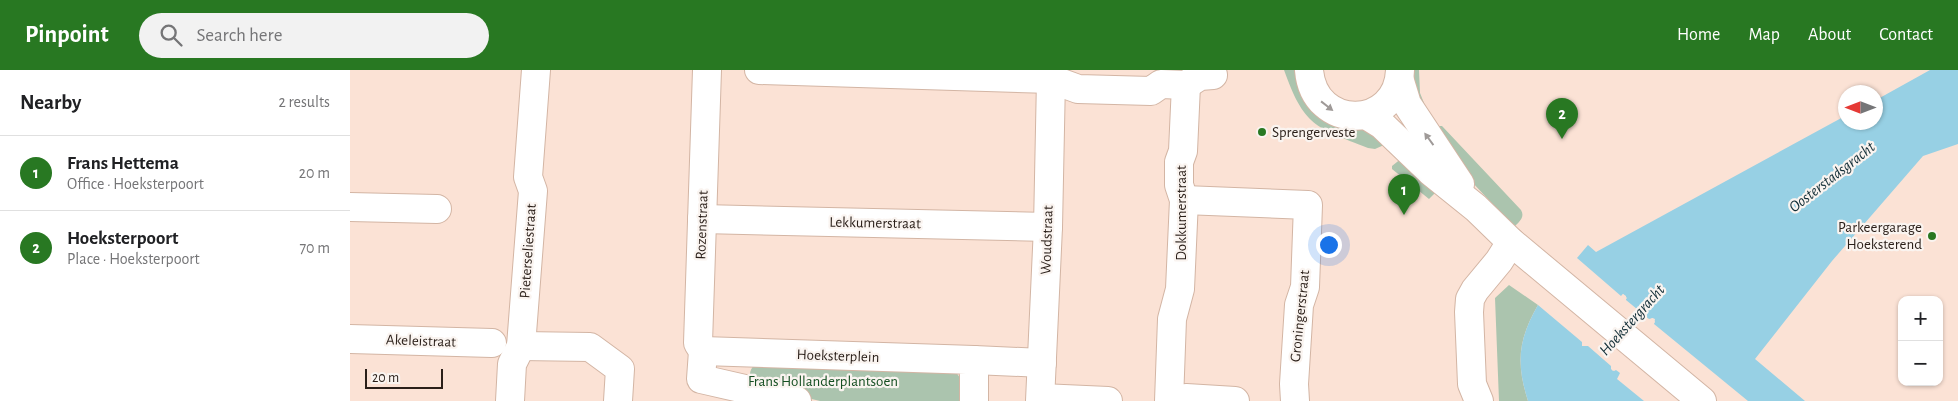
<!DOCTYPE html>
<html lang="en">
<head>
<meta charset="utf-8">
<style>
	:root { --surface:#fff; --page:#f2f2f2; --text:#202124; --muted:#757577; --line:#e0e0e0; --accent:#287822 }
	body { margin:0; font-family:"Alegreya Sans",sans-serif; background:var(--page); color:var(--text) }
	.controls { position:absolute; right:15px; bottom:15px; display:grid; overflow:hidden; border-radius:10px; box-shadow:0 1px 4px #0004 }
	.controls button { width:45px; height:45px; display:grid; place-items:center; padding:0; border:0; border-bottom:1px solid var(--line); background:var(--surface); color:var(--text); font:25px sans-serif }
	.compass { position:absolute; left:1488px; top:15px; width:45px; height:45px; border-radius:50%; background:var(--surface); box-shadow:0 1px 4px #0004; rotate:270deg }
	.scale { position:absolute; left:15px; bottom:12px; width:78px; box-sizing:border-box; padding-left:5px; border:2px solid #2a1f19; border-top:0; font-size:14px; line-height:18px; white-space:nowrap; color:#2a1f19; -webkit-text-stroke:4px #faf4f0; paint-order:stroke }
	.you { position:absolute; left:978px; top:174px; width:18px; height:18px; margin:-12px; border:4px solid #fff; border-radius:50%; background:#1a73e8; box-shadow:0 0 0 8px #1a73e833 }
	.badge { display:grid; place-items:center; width:32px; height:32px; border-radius:50%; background:var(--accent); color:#fff; font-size:16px; font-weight:700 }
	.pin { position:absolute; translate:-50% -41px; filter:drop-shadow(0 1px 2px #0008) }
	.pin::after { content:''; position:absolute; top:26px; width:18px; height:15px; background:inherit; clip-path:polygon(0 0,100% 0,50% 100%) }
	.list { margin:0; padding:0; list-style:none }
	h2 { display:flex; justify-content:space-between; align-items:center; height:65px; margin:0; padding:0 20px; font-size:21px }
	h2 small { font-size:16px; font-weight:400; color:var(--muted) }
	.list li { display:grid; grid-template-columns:32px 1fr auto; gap:15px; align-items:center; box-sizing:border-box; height:75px; padding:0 20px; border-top:1px solid var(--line) }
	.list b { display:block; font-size:19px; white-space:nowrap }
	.list p { margin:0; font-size:16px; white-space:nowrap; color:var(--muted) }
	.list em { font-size:16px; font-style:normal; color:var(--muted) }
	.icon { flex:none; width:28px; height:28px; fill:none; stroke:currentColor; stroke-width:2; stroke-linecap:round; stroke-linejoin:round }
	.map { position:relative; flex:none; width:1608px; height:331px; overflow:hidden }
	header { display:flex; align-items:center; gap:30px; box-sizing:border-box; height:70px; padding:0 25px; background:var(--accent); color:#fff }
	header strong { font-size:24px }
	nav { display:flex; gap:28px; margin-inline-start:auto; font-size:18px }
	.search { width:350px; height:45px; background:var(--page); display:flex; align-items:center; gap:12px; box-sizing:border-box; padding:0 18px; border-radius:28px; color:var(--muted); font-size:19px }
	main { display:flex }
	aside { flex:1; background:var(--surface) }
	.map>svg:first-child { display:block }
	.green { fill:#abc4ae }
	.water { fill:#97d0e4 }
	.pier { fill:#fbe2d5 }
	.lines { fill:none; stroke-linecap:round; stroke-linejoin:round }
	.minor-casing { stroke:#d3b5a4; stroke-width:30 }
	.secondary-casing { stroke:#d3b5a4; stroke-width:30 }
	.minor { stroke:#fff; stroke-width:28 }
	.secondary { stroke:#fff; stroke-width:28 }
	.oneway { fill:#9f9a98 }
	.poi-dot { fill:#287822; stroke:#faf4f0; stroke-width:2 }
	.labels { text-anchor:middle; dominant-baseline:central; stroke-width:4.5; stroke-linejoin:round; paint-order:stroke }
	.poi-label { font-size:15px; fill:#2a1f19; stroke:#faf4f0; text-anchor:start }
	.street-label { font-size:15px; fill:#2a1f19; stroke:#faf4f0 }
	.park-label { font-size:15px; fill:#154f22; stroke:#faf4f0 }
	.water-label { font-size:16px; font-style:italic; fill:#112d36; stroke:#faf4f0 }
</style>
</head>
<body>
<header>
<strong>Pinpoint</strong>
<div class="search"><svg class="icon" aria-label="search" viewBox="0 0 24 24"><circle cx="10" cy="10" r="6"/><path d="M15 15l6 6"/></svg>Search here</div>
<nav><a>Home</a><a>Map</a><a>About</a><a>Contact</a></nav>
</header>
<main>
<aside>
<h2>Nearby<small>2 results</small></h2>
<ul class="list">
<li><span class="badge">1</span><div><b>Frans Hettema</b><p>Office · Hoeksterpoort</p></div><em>20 m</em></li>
<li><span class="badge">2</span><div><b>Hoeksterpoort</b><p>Place · Hoeksterpoort</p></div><em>70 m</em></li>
</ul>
</aside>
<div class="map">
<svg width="1608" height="331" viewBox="0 0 1608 331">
	<rect width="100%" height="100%" fill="#fbe2d5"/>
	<g class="green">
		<path d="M934 0H948L997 58 1021 61 1034 75 1025 79 1018 78C965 57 954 56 934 0Z"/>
		<polygon points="1064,0 1069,0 1070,23 1076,38 1073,42 1062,13"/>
		<path d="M1090 56H1092L1171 140C1175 147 1170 151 1165 156H1163L1122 112 1085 60Z"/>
		<polygon points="1052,88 1088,120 1079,129 1042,99 1042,96"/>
		<path d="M1159 215 1188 235C1168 270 1166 293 1178 331H1149L1145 228Z"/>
		<path d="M405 294 604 299 612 311 616 331H470L408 316C399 308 397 303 405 294Z"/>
	</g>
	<path class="water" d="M1580 0H1608V74L1573 86 1482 191 1405 289 1455 331H1398L1304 254 1305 249 1302 248 1261 296 1264 301 1266 300 1270 303 1267 309 1294 331H1178C1166 293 1168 270 1188 235L1232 272V274L1238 276 1277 228 1273 224 1271 226 1227 188 1238 175 1246 182 1495 46 1496 52H1526V30Z"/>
	<polygon class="pier" points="1273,224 1276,226 1276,230 1299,249 1303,248 1305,252 1303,255 1302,251 1263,297 1268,298 1263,301 1261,299 1261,296 1238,276 1232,276 1232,273 1234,270 1236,274 1274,227 1270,228"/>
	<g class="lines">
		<g class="minor-casing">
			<g id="minor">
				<polyline points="357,0 348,273 353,281 351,309 447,331"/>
				<polyline points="409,0 701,9 728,19 801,21 811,14 836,15 850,6 863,5"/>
				<polyline points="834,130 958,135 955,217 949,235 944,314 945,331"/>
				<polyline points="0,137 87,139"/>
				<polyline points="352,149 698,157"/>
				<polyline points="0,269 142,273"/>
				<polyline points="171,276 240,277 270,299 268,331"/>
				<polyline points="353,281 624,290 624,331"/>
				<polyline points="624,290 692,293"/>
				<polyline points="691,328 758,331"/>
				<polyline points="160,331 162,294 171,276 183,121 178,107 186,0"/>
				<polyline points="690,331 698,157 701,9"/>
				<polyline points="819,331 822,249 830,219 834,130 829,115 829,92 833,81 836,15"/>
				<polyline points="828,331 836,328 885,331"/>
				<polyline points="1129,331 1122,314 1119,242 1120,229 1125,220 1149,191 1161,172"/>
			</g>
		</g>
		<g class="secondary-casing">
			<g id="secondary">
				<path d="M959 0C964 62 1048 60 1050 0"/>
				<polyline points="1050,11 1057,34 1110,114"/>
				<polyline points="1016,45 1032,55 1080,101 1126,138 1161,172 1352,331"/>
			</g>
		</g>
		<use href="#minor" class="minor"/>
		<use href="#secondary" class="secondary"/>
	</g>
	<defs><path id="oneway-solid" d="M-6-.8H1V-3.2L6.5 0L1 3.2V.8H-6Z" transform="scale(1.25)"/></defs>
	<g class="oneway">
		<use href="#oneway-solid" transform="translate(977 36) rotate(38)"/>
		<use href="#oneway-solid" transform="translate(1079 69) rotate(-126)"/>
	</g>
	<g class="poi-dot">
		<circle cx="912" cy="62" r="5"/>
		<circle cx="1582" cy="166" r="5"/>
	</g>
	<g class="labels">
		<g class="poi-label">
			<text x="922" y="62">Sprengerveste</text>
			<text x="1572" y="157" text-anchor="end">Parkeergarage<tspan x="1572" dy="17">Hoeksterend</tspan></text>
		</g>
		<g class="street-label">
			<text transform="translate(831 143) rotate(-90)">Dokkumerstraat</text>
			<text transform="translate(525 153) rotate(1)">Lekkumerstraat</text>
			<text transform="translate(352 155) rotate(-88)">Rozenstraat</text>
			<text transform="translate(697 170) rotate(-88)">Woudstraat</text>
			<text transform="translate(178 181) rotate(-86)">Pieterseliestraat</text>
			<text transform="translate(950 246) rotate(-84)">Groningerstraat</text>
			<text transform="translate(71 271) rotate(2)">Akeleistraat</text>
			<text transform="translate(488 286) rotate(2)">Hoeksterplein</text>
		</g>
		<g class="park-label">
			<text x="473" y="311">Frans Hollanderplantsoen</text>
		</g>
		<g class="water-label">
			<text transform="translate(1482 107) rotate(-38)">Oosterstadsgracht</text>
			<text transform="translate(1282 250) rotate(-48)">Hoekstergracht</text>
		</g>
	</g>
</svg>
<div class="controls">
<button>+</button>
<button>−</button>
</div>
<svg class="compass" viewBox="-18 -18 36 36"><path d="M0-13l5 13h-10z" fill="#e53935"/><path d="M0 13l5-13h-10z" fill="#757577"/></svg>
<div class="scale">20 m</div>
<div class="you"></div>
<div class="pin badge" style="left:1054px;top:145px">1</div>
<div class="pin badge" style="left:1212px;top:69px">2</div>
</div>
</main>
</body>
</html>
